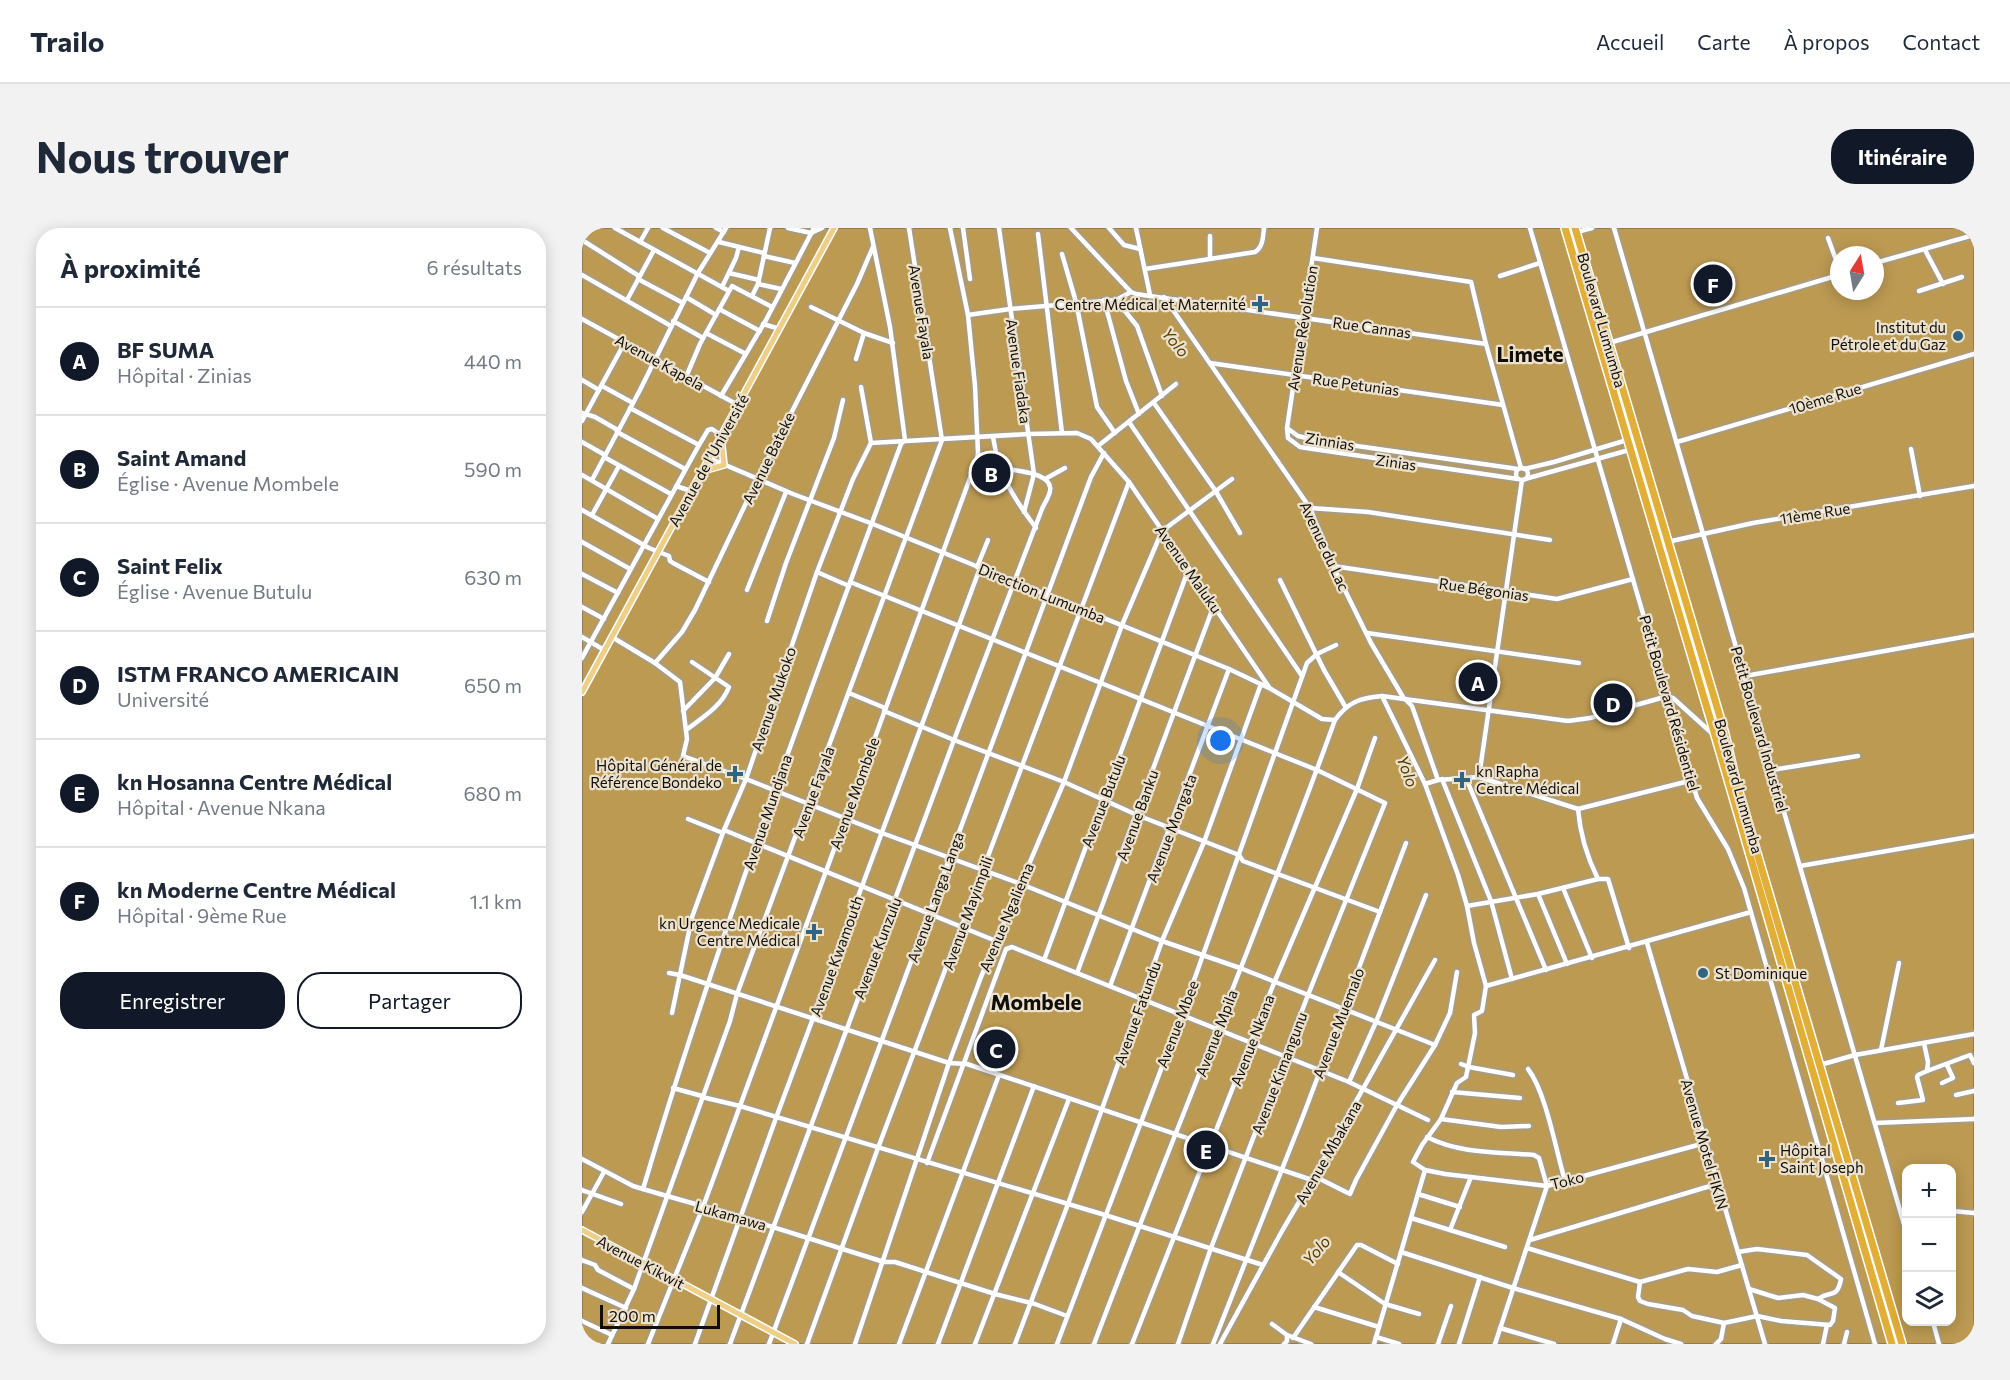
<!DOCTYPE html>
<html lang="fr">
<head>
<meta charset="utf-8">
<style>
	:root { --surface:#fff; --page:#f2f2f3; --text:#1f2937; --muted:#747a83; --line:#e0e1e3; --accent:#111827 }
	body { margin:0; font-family:Commissioner,sans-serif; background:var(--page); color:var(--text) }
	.controls { position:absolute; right:18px; bottom:18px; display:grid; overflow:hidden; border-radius:12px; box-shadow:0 3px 15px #0003 }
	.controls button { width:54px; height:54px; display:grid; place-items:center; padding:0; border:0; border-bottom:2px solid var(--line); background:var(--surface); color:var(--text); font:30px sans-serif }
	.compass { position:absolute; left:1248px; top:18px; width:54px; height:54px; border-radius:50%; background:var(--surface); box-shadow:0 3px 15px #0003; rotate:11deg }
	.scale { position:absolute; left:18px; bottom:15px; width:120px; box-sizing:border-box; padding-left:6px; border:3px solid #110d07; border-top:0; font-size:16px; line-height:21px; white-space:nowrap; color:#110d07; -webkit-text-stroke:4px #ebe1cd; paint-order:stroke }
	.you { position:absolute; left:639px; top:513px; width:21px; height:21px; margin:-15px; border:4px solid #fff; border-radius:50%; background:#1a73e8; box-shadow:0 0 0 9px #1a73e833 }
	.badge { display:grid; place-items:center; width:39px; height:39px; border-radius:50%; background:var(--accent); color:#fff; font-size:20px; font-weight:700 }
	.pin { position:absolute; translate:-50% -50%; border:3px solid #fff; box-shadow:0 2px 6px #0006 }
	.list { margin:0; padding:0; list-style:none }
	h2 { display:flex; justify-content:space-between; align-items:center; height:78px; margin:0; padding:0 24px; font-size:26px }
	h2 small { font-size:20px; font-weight:400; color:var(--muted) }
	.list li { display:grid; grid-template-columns:39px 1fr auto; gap:18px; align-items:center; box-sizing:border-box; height:108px; padding:0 24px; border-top:2px solid var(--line) }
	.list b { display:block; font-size:22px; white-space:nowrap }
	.list p { margin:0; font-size:20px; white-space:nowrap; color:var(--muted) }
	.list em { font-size:20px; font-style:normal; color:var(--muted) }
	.actions { display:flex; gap:12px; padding:18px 24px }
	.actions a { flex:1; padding:14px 0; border:2px solid var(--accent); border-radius:24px; text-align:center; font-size:21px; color:var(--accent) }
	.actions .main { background:var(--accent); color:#fff }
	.icon { flex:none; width:33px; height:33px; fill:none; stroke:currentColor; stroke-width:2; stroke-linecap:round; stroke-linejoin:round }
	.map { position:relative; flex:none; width:1392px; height:1116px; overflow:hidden; border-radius:24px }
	header { display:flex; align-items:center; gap:36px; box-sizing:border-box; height:84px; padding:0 30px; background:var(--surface); border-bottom:2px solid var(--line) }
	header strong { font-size:28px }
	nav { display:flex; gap:33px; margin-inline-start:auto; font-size:21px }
	.intro { display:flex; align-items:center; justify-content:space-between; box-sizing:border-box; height:144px; padding:0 36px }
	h1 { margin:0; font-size:42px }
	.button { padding:15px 27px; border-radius:24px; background:var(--accent); color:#fff; font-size:21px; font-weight:700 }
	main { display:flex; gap:36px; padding:0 36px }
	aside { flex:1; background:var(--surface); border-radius:24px; box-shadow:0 3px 15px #0003 }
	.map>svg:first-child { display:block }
	.water { fill:#bc9a52; stroke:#89703c; stroke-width:1.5; fill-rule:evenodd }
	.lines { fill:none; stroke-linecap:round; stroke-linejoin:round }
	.minor-casing { stroke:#a59c8a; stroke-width:8 }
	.major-casing { stroke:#fff; stroke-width:8 }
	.highway-casing { stroke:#fff; stroke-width:10 }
	.minor { stroke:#fff; stroke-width:4.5 }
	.major { stroke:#edcf87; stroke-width:5 }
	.highway { stroke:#e1af37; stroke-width:7 }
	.poi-dot { fill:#306481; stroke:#ebe1cd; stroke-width:2 }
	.labels { text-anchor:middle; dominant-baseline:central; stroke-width:4.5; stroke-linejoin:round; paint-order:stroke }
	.poi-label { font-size:15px; fill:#110d07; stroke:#ebe1cd; text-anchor:end }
	.street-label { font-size:15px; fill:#110d07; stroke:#ebe1cd }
	.water-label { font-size:16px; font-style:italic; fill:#543d00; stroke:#ebe1cd }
	.district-label { font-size:21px; font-weight:bold; fill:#110d07; stroke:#ebe1cd }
</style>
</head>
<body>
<header>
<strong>Trailo</strong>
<nav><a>Accueil</a><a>Carte</a><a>À propos</a><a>Contact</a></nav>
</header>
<div class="intro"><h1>Nous trouver</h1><a class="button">Itinéraire</a></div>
<main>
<aside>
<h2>À proximité<small>6 résultats</small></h2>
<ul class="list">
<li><span class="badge">A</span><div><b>BF SUMA</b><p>Hôpital · Zinias</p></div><em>440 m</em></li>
<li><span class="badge">B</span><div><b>Saint Amand</b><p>Église · Avenue Mombele</p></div><em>590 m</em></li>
<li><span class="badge">C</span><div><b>Saint Felix</b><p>Église · Avenue Butulu</p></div><em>630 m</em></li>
<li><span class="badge">D</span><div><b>ISTM FRANCO AMERICAIN</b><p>Université</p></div><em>650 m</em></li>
<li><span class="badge">E</span><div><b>kn Hosanna Centre Médical</b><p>Hôpital · Avenue Nkana</p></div><em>680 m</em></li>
<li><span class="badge">F</span><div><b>kn Moderne Centre Médical</b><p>Hôpital · 9ème Rue</p></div><em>1.1 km</em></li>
</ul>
<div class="actions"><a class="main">Enregistrer</a><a>Partager</a></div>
</aside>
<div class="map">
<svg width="1392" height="1116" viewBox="0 0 1392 1116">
	<rect width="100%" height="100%" fill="#ebe1cd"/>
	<path class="water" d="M0 0H1392V1116H0ZM1257 27H1293V63H1257ZM1324 940H1370V1094H1324Z"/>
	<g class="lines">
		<g class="minor-casing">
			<g id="minor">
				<polyline points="33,0 147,63"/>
				<polyline points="81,0 128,25"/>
				<polyline points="134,0 142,4"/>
				<polyline points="206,0 229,5 240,0"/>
				<polyline points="381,0 388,51"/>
				<polyline points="417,0 452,246 442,284"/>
				<polyline points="489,0 549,64 554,66 904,116"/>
				<polyline points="527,0 542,17 558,21"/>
				<polyline points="554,0 568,67"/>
				<polyline points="735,0 705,200 706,210 718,219 731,221 936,251"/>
				<polyline points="948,0 1115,570 1146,621 1162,660 1293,1116"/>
				<polyline points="1032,0 1324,1003"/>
				<polyline points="995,4 1010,0"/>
				<polyline points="456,6 480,205"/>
				<polyline points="1246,10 1257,40"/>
				<polyline points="0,12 57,48"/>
				<polyline points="58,14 66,0"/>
				<polyline points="137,14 182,25"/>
				<polyline points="1343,22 1361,56"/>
				<polyline points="480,26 494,74 515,179 533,205"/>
				<polyline points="182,28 213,35"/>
				<polyline points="731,30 889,54 904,116 939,240"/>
				<polyline points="628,31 628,8"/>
				<polyline points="1293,35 1392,7"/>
				<path d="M563 41 673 24C681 19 681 9 682 0"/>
				<polyline points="147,45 177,52"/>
				<polyline points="0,47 89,98"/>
				<polyline points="918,48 958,35"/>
				<polyline points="56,51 101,75"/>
				<polyline points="176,56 199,61"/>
				<polyline points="140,59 154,30 157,19"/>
				<polyline points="1337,63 1380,49"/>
				<polyline points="170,68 176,56 188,0"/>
				<polyline points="104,69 134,87"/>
				<polyline points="582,69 728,280 751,338 789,415 821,469 830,478 856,552"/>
				<polyline points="45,72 72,22"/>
				<polyline points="522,72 544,153 557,186"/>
				<polyline points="534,72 555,98 580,168"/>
				<polyline points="229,79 282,105 311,115"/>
				<polyline points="137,81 178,103"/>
				<polyline points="386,87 428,81 534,72 549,64"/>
				<polyline points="0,91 156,177"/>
				<polyline points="91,93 121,110"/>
				<polyline points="181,96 198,101"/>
				<polyline points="124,105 164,126"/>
				<polyline points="1027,115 1257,47"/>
				<polyline points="274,131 282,105"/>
				<polyline points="628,135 921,177"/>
				<polyline points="104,149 118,116 150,58 190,79"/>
				<polyline points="0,152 17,162"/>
				<polyline points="20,158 51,175"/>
				<polyline points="139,168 184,92 232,0"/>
				<polyline points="572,175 633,262 658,305"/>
				<polyline points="48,180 117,217"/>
				<polyline points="0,185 13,189 34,201 35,204 103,241"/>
				<polyline points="0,193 43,114"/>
				<polyline points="547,194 720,448"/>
				<polyline points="705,200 716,208 733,212 936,241"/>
				<path d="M411 209C417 248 431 269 454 300"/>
				<polyline points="0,214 23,227"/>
				<polyline points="1095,214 1392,126"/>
				<polyline points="289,215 447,206 495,205 509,211 547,254 687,459"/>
				<polyline points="516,218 594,156"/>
				<polyline points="1329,221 1338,268"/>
				<polyline points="22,229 89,266"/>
				<path d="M127 230 211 266 291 296 647 441 689 461 740 491 753 492C766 474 778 470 800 468L986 493 1008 490 1086 468 1091 470 1133 508"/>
				<circle cx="940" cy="246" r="6"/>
				<polyline points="942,241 972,234 1055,209"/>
				<polyline points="0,247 76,291"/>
				<polyline points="463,251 483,240"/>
				<polyline points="943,251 1058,219"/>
				<polyline points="10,252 58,162 116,45 144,0"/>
				<polyline points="94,258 109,263"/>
				<polyline points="728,280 786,284 968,312"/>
				<polyline points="0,282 67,320 87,328 88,333 91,335 127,354"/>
				<polyline points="10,287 37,238"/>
				<polyline points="0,314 48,341"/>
				<polyline points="1076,316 1171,295 1392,258"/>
				<polyline points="751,338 975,371 1051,351"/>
				<polyline points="395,339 406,312"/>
				<polyline points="235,344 267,358"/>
				<polyline points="0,346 36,365"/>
				<polyline points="698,352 742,442 763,478"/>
				<polyline points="268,354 735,542 803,575 726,767 629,1020 596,1116"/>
				<polyline points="165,362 204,264"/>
				<polyline points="0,379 22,391"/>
				<polyline points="185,393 204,335 252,210 261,172"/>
				<polyline points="785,405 997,435"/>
				<polyline points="0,409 22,422"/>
				<polyline points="30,409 73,435 98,454 105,511 101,528 164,551 300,605 439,656 580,713 658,740 853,817"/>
				<polyline points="0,430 117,217 126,202 130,201 139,207"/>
				<polyline points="73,435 100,404 113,382 175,252 275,56 291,19"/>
				<polyline points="1163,448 1392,407"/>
				<polyline points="267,465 303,480"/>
				<polyline points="800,468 843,556 876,647 885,678 892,715 904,758 900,783 892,787 893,805 884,849 875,855 859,891 840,917 831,934 843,942 863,946 965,958 1123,915"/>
				<polyline points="101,483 133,450 147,426"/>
				<polyline points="302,483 372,512 482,554 555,587 657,627 661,633 798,684"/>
				<path d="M104 502C120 490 140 478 147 459L110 434"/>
				<polyline points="1190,542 1276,528"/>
				<polyline points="897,549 940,252"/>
				<polyline points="884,550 964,742"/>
				<polyline points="860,551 909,673 930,751"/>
				<polyline points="843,556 856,552 897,549 996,581 1111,552"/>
				<path d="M996 581C998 606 1005 629 1016 651"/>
				<polyline points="106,591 141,605"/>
				<polyline points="142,602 414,713"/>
				<polyline points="1218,638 1392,608"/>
				<polyline points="981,660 1010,730"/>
				<polyline points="956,666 985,736"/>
				<polyline points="885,678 956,666 1016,651 1026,651 1047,720"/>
				<polyline points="1065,715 1183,1116"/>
				<polyline points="462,732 607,340"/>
				<polyline points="87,745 98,747 367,835 385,836 730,952"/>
				<polyline points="495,745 632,377"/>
				<polyline points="528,758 647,441"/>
				<polyline points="904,758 1169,684"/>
				<polyline points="90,785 110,689 142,602 164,551 235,344 271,251 289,215 279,159"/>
				<polyline points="1342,815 1346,834 1345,843 1388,827 1392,835"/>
				<polyline points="1299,822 1317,735"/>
				<polyline points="879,836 887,839 931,847"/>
				<polyline points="1238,837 1273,827 1392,806"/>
				<path d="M946 841C964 864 974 923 983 953"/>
				<polyline points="767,854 794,794 844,667"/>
				<polyline points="1360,855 1371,850 1365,837"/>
				<polyline points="91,860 120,868"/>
				<polyline points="870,864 938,870"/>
				<polyline points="1374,867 1392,863"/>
				<polyline points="120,869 158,878 523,987 681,1037"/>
				<polyline points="1316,875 1341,872 1335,849 1336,847 1345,843"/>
				<polyline points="859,891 919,899 947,898"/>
				<polyline points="1293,895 1392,891"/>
				<path d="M845 909C878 926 916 924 952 927L957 930 965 958 913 1116"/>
				<polyline points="0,931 51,958 71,964 159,989 302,1034 313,1034 413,1066 453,1076 485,1088"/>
				<polyline points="345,935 424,721 430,719 767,854 846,892"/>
				<polyline points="732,948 768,966 774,952 815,877 853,817 868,785 875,744"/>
				<path d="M61 961C136 709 228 463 319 216L323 212 308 99 288 0"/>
				<polyline points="0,962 39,976"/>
				<polyline points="836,966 878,979"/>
				<polyline points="1370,983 1392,985"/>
				<polyline points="0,984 22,944"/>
				<polyline points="829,990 923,1019"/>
				<polyline points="868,1002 889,949"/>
				<polyline points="948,1012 1135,956"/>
				<polyline points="945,1020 1058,1054"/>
				<polyline points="819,1024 931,1060 1039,1091 1083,1111 1099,1116"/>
				<path d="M1156 1024 1175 1021 1225 1027 1259 1051C1255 1072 1248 1062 1236 1071L1221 1067 1196 1070 1167 1061"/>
				<polyline points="0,1032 13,1037 16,1042 52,1061"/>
				<polyline points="1160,1037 1135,1044 1106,1041 1058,1054 1056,1069 1058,1073 1066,1076 1101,1082 1110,1088 1142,1095 1175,1088 1199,1093 1248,1097 1251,1093 1253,1080 1236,1071"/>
				<polyline points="756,1044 803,1076 837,1086"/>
				<polyline points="0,1060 44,1080"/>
				<polyline points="732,1079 797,1099"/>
				<polyline points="0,1093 30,1107"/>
				<polyline points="1351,1094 1357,1116"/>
				<polyline points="690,1096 705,1107 729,1116"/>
				<polyline points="918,1100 972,1116"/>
				<polyline points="794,1109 817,1116"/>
				<polyline points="711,1110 775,1017 779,1017 816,1036"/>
				<polyline points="26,1116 52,1061 148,793 155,766 360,212 327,0"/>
				<polyline points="66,1116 121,979 395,231 396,225 393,158 386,87 368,0"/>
				<polyline points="113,1116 194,890 398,340"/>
				<path d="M148 1116 372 512 460 281C462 275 470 266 468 259 466 244 429 242 417 240"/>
				<polyline points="187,1116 509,249 522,225"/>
				<polyline points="225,1116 296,920 547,254"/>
				<polyline points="273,1116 367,835 399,749 482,554 540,397 580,303 650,251"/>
				<polyline points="317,1116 417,847"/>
				<polyline points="356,1116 452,858"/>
				<polyline points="393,1116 487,871"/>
				<polyline points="433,1116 486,976 580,713 622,614 679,456"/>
				<polyline points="475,1116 600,786 725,435 735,426 754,417"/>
				<path d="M512 1116C591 907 677 702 753 492"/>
				<polyline points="550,1116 692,755 775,561 793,510"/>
				<polyline points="631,1116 721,888 824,615"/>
				<polyline points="638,1116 700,1003 730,952 853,732"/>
				<polyline points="702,1116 705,1113 705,1107"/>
				<polyline points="792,1116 843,942"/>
				<polyline points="856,1116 869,1078"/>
				<polyline points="877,1116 898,1049"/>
				<polyline points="1031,1116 1039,1091"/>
				<polyline points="1134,1116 1139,1111 1142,1095"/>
				<polyline points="1241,1116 1245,1097"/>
				<polyline points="1262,1116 1265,1104"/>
			</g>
		</g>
		<g class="major-casing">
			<g id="major">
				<polyline points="121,243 142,237 139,209"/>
				<polyline points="0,464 252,0"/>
				<polyline points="0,1002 213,1116"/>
			</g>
		</g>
		<g class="highway-casing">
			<g id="highway">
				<polyline points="983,0 1128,490 1310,1116"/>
				<polyline points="993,0 1143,506 1154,554 1320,1116"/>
			</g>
		</g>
		<use href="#minor" class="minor"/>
		<use href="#major" class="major"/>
		<use href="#highway" class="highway"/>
	</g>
	<g class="poi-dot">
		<path d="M675 67h6v6h6v6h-6v6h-6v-6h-6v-6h6z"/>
		<circle cx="1376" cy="108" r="6"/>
		<path d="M150 537h6v6h6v6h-6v6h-6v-6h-6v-6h6z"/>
		<path d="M877 543h6v6h6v6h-6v6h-6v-6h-6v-6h6z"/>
		<path d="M229 695h6v6h6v6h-6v6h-6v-6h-6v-6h6z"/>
		<circle cx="1121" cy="745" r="6"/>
		<path d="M1182 922h6v6h6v6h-6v6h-6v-6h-6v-6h6z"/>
	</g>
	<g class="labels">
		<g class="poi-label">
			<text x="664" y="76">Centre Médical et Maternité</text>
			<text x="1364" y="99">Institut du<tspan x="1364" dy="17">Pétrole et du Gaz</tspan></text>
			<text x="140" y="537">Hôpital Général de<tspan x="140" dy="17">Référence Bondeko</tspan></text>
			<text x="894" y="543" text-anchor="start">kn Rapha<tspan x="894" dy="17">Centre Médical</tspan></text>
			<text x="218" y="695">kn Urgence Medicale<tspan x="218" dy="17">Centre Médical</tspan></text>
			<text x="1133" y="745" text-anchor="start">St Dominique</text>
			<text x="1198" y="922" text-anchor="start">Hôpital<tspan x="1198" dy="17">Saint Joseph</tspan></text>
		</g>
		<g class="street-label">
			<text transform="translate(340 84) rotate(81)">Avenue Fayala</text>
			<text transform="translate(1020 92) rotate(74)">Boulevard Lumumba</text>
			<text transform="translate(790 99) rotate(8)">Rue Cannas</text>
			<text transform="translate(720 100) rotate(-81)">Avenue Révolution</text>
			<text transform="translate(78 134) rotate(29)">Avenue Kapela</text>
			<text transform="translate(437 143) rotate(82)">Avenue Fiadaka</text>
			<text transform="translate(774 156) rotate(8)">Rue Petunias</text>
			<text transform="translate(1243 170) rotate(-17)">10ème Rue</text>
			<text transform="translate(748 213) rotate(9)">Zinnias</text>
			<text transform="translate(186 230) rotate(-64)">Avenue Bateke</text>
			<text transform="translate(126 232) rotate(-61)">Avenue de l’Université</text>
			<text transform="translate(814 234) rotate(8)">Zinias</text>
			<text transform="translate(1233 285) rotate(-9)">11ème Rue</text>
			<text transform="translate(743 318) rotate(65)">Avenue du Lac</text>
			<text transform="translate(607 341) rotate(55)">Avenue Maluku</text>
			<text transform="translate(902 361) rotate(8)">Rue Bégonias</text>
			<text transform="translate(460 365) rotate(22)">Direction Lumumba</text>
			<text transform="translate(191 471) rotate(-71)">Avenue Mukoko</text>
			<text transform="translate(1088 475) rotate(74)">Petit Boulevard Résidentiel</text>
			<text transform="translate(1178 501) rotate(74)">Petit Boulevard Industriel</text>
			<text transform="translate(1157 558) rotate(74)">Boulevard Lumumba</text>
			<text transform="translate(231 564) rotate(-70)">Avenue Fayala</text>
			<text transform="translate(272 565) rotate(-70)">Avenue Mombele</text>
			<text transform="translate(521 573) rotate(-69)">Avenue Butulu</text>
			<text transform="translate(185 584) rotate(-71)">Avenue Mundjana</text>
			<text transform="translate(555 587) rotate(-70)">Avenue Banku</text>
			<text transform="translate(589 600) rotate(-69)">Avenue Mongata</text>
			<text transform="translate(353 669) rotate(-70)">Avenue Langa Langa</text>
			<text transform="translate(385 685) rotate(-70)">Avenue Mayimpili</text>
			<text transform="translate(424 689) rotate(-67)">Avenue Ngaliema</text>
			<text transform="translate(295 720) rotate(-69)">Avenue Kunzulu</text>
			<text transform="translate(254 728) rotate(-70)">Avenue Kwamouth</text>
			<text transform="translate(555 785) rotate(-70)">Avenue Fatundu</text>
			<text transform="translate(756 795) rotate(-69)">Avenue Muemalo</text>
			<text transform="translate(595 796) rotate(-69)">Avenue Mbee</text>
			<text transform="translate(634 805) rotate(-69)">Avenue Mpila</text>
			<text transform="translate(670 812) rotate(-69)">Avenue Nkana</text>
			<text transform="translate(697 845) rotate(-69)">Avenue Kimangunu</text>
			<text transform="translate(1123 916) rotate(74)">Avenue Motel FIKIN</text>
			<text transform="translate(746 924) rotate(-60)">Avenue Mbakana</text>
			<text transform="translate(985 952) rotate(-14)">Toko</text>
			<text transform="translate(149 987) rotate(16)">Lukamawa</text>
			<text transform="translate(59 1034) rotate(28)">Avenue Kikwit</text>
		</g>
		<g class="water-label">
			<text transform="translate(594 114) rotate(50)">Yolo</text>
			<text transform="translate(826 543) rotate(69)">Yolo</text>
			<text transform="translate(734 1022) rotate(-50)">Yolo</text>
		</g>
		<g class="district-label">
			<text x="948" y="125">Limete</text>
			<text x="454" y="773">Mombele</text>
		</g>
	</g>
</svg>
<div class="controls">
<button>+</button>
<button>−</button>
<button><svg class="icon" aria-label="layers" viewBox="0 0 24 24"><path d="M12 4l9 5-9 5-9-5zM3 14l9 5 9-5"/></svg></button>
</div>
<svg class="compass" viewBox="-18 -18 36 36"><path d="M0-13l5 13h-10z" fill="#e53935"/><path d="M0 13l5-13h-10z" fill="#747a83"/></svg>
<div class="scale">200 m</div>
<div class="you"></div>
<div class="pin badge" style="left:896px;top:454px">A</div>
<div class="pin badge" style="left:409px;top:245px">B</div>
<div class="pin badge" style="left:414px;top:821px">C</div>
<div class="pin badge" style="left:1031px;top:475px">D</div>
<div class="pin badge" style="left:624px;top:922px">E</div>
<div class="pin badge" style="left:1131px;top:56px">F</div>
</div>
</main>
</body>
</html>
